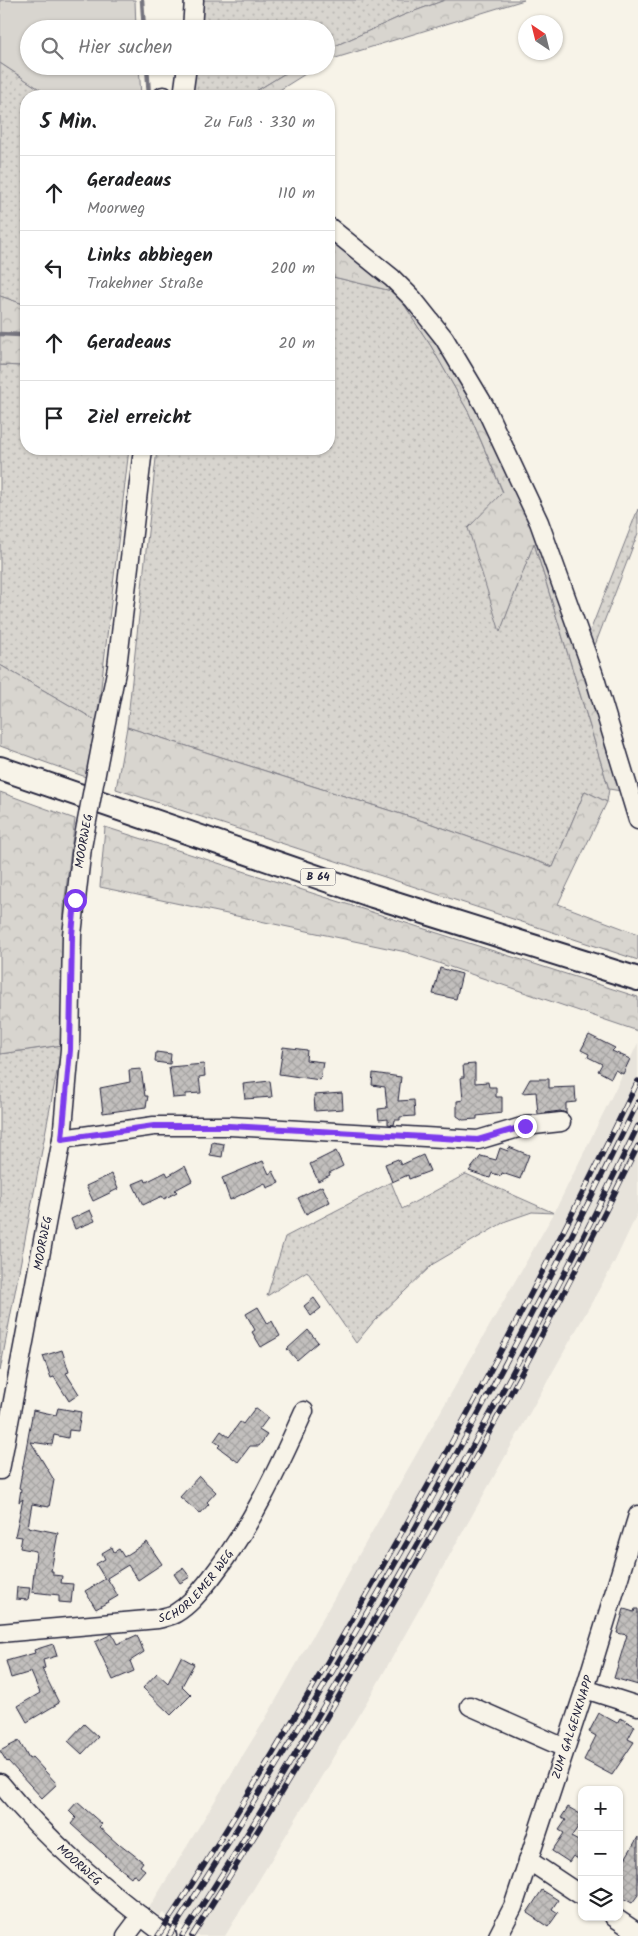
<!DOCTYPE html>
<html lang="de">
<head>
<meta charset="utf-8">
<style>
	:root { --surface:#fff; --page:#f6f6f6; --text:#202124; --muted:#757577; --line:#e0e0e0 }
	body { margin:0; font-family:Kalam,sans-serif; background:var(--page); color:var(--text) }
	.controls { position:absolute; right:15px; bottom:15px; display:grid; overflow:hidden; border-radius:10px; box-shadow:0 1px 4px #0004 }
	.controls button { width:45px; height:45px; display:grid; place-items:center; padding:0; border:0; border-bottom:1px solid var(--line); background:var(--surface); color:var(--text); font:25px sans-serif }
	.compass { position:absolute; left:518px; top:15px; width:45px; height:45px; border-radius:50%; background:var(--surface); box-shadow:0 1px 4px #0004; rotate:325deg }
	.stop { position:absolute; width:15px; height:15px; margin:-11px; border:4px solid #7c3aed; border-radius:50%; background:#fff }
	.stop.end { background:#7c3aed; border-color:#fff; box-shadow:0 1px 5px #0008 }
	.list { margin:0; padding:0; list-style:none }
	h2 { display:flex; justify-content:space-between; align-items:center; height:65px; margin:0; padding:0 20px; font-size:21px }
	h2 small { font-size:16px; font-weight:400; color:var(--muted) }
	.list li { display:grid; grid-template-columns:32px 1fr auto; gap:15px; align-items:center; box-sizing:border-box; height:75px; padding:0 20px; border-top:1px solid var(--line) }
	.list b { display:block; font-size:19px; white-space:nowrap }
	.list p { margin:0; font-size:16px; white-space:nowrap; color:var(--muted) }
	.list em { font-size:16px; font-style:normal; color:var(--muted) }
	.icon { flex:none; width:28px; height:28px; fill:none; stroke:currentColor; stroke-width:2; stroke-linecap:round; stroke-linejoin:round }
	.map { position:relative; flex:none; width:638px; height:1936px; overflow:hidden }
	.search { position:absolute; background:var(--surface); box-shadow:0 1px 4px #0004; left:20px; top:20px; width:315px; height:55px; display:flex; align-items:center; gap:12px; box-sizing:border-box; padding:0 18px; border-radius:28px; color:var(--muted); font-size:19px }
	.panel { position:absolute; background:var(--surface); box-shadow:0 1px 4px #0004; left:20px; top:90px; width:315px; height:365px; border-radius:20px }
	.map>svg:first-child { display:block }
	.built { fill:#e7e3db }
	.grass { fill:url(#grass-dots); stroke:#7d7c85 }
	.forest { fill:url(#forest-crowns); stroke:#7d7c85 }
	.park { fill:#d8d5cf; stroke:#7d7c85 }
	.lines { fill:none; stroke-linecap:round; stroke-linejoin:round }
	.stream { stroke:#76747f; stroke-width:4.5 }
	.building { fill:url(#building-cross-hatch); stroke:#22223b }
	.minor-casing { stroke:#22223b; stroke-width:21 }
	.major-casing { stroke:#22223b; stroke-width:26 }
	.minor { stroke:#f7f3e8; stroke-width:18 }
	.major { stroke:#f7f3e8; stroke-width:22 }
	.rail-casing { stroke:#22223b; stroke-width:5.5 }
	.rail { stroke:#f7f3e8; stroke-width:4; stroke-dasharray:11; stroke-linecap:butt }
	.minor-bridge-casing { stroke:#22223b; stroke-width:21; stroke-linecap:butt }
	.minor-bridge { stroke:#f7f3e8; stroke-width:18 }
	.route { stroke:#7c3aed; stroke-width:6 }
	.labels { text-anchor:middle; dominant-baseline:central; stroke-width:4; stroke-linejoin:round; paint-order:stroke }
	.shield { fill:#f7f3e8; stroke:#62616f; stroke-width:1 }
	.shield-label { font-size:11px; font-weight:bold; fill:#22223b }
	.street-label { font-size:12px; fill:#22223b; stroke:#f7f3e8 }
</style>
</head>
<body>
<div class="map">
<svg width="638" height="1936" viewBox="0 0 638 1936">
	<defs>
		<pattern id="grass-dots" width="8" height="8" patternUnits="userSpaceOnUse" patternTransform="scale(1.25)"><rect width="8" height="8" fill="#d8d5cf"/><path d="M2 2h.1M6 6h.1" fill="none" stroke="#b9b7b3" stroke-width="1.8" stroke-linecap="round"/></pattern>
		<pattern id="forest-crowns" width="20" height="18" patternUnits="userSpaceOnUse" patternTransform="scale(1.25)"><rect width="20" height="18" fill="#d8d5cf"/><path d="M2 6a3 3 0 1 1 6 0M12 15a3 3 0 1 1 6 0" fill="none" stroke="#b9b7b3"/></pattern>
		<pattern id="building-cross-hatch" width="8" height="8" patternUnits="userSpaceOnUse" patternTransform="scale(1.25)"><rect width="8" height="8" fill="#c2bfbd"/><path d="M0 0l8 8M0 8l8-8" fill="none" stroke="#a6a4a3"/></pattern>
	</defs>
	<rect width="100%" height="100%" fill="#f7f3e8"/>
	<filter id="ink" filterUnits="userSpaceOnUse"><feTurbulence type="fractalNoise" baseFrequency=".02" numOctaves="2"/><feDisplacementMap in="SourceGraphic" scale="10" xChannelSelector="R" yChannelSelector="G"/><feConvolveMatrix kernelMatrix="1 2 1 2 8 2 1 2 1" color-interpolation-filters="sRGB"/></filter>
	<g filter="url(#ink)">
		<polygon class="built" points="638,1043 638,1212 615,1261 375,1688 225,1936 196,1936 163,1913 160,1916 149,1908 264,1721 554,1213"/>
		<g class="grass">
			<polygon points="202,0 445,0 404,15 326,50 326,29 199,29"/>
			<polygon points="0,63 50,96 26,96 26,305 0,296"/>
			<polygon points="194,66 297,66 248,96 191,96"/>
			<polygon points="329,276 396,292 431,346 469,413 503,493 500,631 534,543 609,789 607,802 585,791 553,867 429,823 127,727 157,449 329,449"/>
			<polygon points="26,363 26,449 129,449 97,721 0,665 0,365 23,366"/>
			<polygon points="638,509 638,533 592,653 587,639"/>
			<polygon points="62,1045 0,1371 0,1054"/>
			<polygon points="466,1174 554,1213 532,1212 506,1221 433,1264 374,1321 356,1343 307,1271 267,1296 285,1237 391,1182 402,1209"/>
		</g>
		<g class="forest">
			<polygon points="445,0 524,0 326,61 326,50 404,15"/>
			<polygon points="297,66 318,66 270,96 248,96"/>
			<polygon points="329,235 396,292 329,276"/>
			<polygon points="0,296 26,305 26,363 23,366 0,365"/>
			<polygon points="420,315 481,406 547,551 627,792 609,789 534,543 500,632 468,528 503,492 469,413 431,346 412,318"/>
			<polygon points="0,665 97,721 86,777 0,746"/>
			<polygon points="127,727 429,823 553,867 585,791 607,802 558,904 638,934 638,960 116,789"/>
			<polygon points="0,792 75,819 64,905 62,1045 0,1054"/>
			<polygon points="105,827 638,997 638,1031 406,952 100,887"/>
		</g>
		<polygon class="park" points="0,0 135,0 136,29 29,29 29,66 139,66 141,96 50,96 0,63"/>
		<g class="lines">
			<g class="stream">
				<polyline points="142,0 144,29"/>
				<polyline points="147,66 149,96"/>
				<polyline points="0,334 20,335 26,332"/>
			</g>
		</g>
		<g class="building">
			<polygon points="440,968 462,974 456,999 433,994"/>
			<polygon points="589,1035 615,1048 612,1051 630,1059 623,1074 615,1070 611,1078 598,1071 602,1064 588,1057 589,1054 581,1050"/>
			<polygon points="283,1047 307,1050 306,1060 323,1062 320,1080 279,1074"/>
			<polygon points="156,1052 171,1054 170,1064 155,1062"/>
			<polygon points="204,1064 205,1076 199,1077 201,1093 186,1094 186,1097 173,1098 169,1067"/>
			<polygon points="475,1064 475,1083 488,1082 489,1087 496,1087 496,1097 502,1097 502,1113 477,1116 477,1119 463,1120 457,1116 457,1101 463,1100 461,1077 464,1077 463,1065"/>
			<polygon points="141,1069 145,1096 148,1096 146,1107 103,1113 100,1088 130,1082 129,1070"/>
			<polygon points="373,1073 401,1077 398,1101 414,1100 415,1116 400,1117 400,1120 395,1120 394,1125 388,1124 388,1119 379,1120 378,1109 387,1108 385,1087 372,1085"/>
			<polygon points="530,1079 549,1079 549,1088 575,1087 576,1102 566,1103 566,1113 560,1111 538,1114 536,1092 522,1093"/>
			<polygon points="270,1081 272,1097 245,1099 243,1084"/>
			<polygon points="342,1093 343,1109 315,1111 314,1095"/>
			<polygon points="212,1142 224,1144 222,1157 210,1155"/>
			<polygon points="509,1147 529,1155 520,1179 502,1173 501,1176 492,1173 490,1178 469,1171 481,1156 496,1160 500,1148 508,1151"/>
			<polygon points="336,1151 343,1166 329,1173 330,1175 318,1181 310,1164"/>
			<polygon points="423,1155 430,1171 409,1179 408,1175 392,1182 385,1164 398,1159 401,1165"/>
			<polygon points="263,1161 269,1174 273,1171 279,1183 267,1188 265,1183 230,1200 222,1178"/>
			<polygon points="185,1166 192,1181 175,1190 177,1192 164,1199 162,1196 143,1205 133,1184 145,1179 146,1182 166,1172 168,1176"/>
			<polygon points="112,1174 118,1189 93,1201 86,1186"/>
			<polygon points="322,1186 330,1202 306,1214 298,1198"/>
			<polygon points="90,1210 95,1221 75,1229 71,1219"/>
			<polygon points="314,1298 321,1308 311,1316 304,1306"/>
			<polygon points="258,1307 268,1324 272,1321 280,1336 261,1347 252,1332 255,1330 246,1314"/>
			<polygon points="308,1330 318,1342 297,1360 287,1349"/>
			<polygon points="62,1350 69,1372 66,1373 79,1394 69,1401 54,1377 51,1378 43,1356"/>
			<polygon points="58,1408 81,1412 78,1431 69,1430 68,1438 54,1435 52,1445 31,1442 54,1480 49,1507 32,1504 28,1527 58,1533 51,1571 53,1571 53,1575 62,1576 61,1583 73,1584 71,1603 59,1602 59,1595 32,1592 36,1551 20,1548 22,1537 15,1536 23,1499 19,1502 21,1489 19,1488 33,1410 56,1415"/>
			<polygon points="255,1408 268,1418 259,1430 267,1435 259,1446 250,1446 238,1462 218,1447 220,1445 214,1441 221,1431 229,1437 240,1422 243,1424"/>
			<polygon points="199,1476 216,1492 207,1502 209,1504 200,1514 180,1497"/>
			<polygon points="147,1542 162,1564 138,1580 128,1565 107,1578 118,1596 96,1609 85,1591 105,1579 96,1564 105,1559 102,1553 112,1547 114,1552 119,1549 124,1557"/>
			<polygon points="183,1568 190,1577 180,1583 174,1574"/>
			<polygon points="17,1587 30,1588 28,1600 16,1599"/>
			<polygon points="624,1609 634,1612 635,1609 638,1609 638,1685 614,1678 627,1635 617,1633"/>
			<polygon points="112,1634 117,1644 137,1635 144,1652 130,1661 134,1671 113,1680 95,1642"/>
			<polygon points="53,1644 57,1656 43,1660 45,1668 42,1669 59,1703 27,1722 18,1706 40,1693 31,1672 11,1678 6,1661 35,1653 34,1650"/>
			<polygon points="181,1657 194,1664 182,1686 191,1695 171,1715 143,1688 157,1673 168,1683"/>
			<polygon points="599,1713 617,1723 620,1718 635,1726 628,1739 634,1742 612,1775 584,1760 596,1736 589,1732"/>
			<polygon points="84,1724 98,1737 82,1754 68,1741"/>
			<polygon points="19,1741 29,1759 32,1757 57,1784 42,1798 8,1761 7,1762 0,1751"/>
			<polygon points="77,1802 102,1824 99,1827 119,1845 120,1844 143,1862 140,1866 145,1870 138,1878 133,1874 131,1877 115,1864 71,1824 76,1818 69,1811"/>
			<polygon points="568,1807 582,1815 582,1821 571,1837 582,1843 582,1861 573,1856 569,1862 552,1851 564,1833 559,1830 566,1820 561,1818"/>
			<polygon points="638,1837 638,1895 632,1903 619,1896 619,1869"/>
			<polygon points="542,1890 558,1900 552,1909 558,1913 548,1927 527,1913"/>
		</g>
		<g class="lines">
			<g class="minor-casing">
				<g id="minor">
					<polyline points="192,29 194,0"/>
					<polyline points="163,96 164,96"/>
					<polyline points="183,96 187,66"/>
					<polyline points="329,227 392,278 413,299 444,338 484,405 539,522 594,675 638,820"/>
					<polyline points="101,747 117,667 143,449"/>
					<polyline points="62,1139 154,1126 229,1126 478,1140 525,1126 561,1122"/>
					<path id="s1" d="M0 1470 62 1139 70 1049 72 935 82 847"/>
					<path id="s2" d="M0 1633 158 1619C164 1617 171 1616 176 1613 191 1604 201 1590 211 1578 252 1525 277 1471 304 1411"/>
					<polyline points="585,1689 638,1706"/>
					<polyline points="470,1706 565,1748"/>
					<path id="s3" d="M0 1783C48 1842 107 1891 167 1936"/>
					<polyline points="528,1860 582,1896"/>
					<polyline points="614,1917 638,1933"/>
					<polyline points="126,1936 141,1916"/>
					<path id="s4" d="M498 1936 513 1907 585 1689 638 1515"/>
				</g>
			</g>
			<g class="major-casing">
				<polyline id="major" points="0,768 373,896 638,979"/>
			</g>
			<use href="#minor" class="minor"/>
			<use href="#major" class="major"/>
			<g class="rail-casing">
				<g id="rail">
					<path d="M158 1936C220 1843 277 1747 334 1651 442 1465 544 1275 638 1081"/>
					<path d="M169 1936C342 1668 499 1389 638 1102"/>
					<path d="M182 1936C243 1844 299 1748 355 1653 456 1481 551 1306 638 1126"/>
					<path d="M192 1936C354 1680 505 1417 638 1146"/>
				</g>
			</g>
			<use href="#rail" class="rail"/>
			<g class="minor-bridge-casing">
				<polyline id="minor-bridge" points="82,847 101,747"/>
			</g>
			<use href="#minor-bridge" class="minor-bridge"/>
		</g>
	</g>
	<g class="lines" filter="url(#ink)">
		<polyline class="route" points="75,900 72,935 70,1050 62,1139 154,1126 229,1126 478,1140 525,1126"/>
	</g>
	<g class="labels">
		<rect class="shield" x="300.5" y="868.5" width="35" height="17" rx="4"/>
		<g class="shield-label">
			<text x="318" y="877">B 64</text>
		</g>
		<g class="street-label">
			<text transform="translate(84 841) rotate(-80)">MOORWEG</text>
			<text stroke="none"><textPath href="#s1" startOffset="231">MOORWEG</textPath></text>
			<text stroke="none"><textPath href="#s2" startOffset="210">SCHORLEMER WEG</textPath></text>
			<text stroke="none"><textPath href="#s4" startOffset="222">ZUM GALGENKNAPP</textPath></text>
			<text stroke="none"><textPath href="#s3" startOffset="114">MOORWEG</textPath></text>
		</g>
	</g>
</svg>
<div class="controls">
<button>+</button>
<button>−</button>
<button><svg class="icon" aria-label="layers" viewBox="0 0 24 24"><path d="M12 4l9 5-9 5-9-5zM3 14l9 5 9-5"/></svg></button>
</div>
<svg class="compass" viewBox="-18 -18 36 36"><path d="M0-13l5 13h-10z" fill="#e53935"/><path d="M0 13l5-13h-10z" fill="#757577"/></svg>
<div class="stop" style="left:75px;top:900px"></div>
<div class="stop end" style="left:525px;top:1126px"></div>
<div class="search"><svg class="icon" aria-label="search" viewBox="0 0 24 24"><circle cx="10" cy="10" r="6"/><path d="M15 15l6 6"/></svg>Hier suchen</div>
<section class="panel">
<h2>5 Min.<small>Zu Fuß · 330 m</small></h2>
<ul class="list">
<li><svg class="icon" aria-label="ahead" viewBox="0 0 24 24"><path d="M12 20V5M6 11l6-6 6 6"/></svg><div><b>Geradeaus</b><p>Moorweg</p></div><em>110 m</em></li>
<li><svg class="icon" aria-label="left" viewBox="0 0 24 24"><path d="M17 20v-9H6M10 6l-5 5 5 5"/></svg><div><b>Links abbiegen</b><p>Trakehner Straße</p></div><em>200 m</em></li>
<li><svg class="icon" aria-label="ahead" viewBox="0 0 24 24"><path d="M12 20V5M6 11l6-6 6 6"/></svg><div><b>Geradeaus</b></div><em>20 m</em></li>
<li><svg class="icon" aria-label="arrive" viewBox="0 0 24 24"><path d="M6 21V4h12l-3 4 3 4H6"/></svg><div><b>Ziel erreicht</b></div></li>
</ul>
</section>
</div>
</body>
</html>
